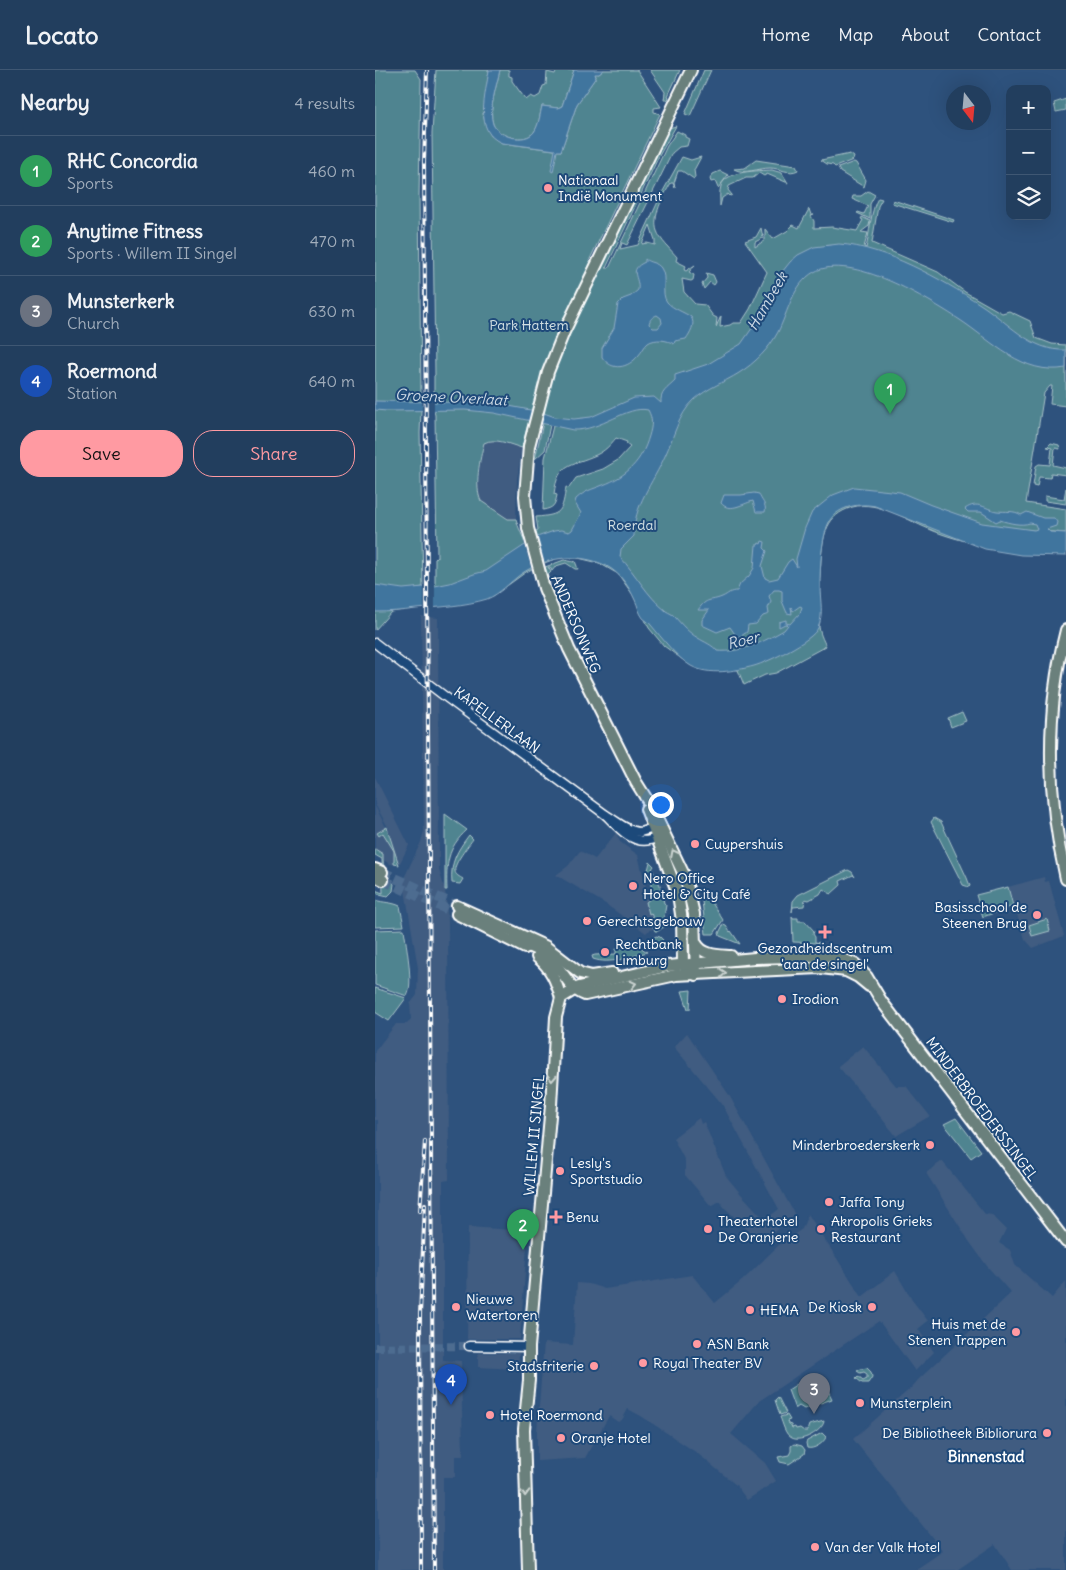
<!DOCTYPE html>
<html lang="en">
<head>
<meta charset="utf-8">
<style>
	:root { --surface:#223e5e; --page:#2a4564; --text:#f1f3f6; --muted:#a2aebc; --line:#3f5773; --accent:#ff9aa2 }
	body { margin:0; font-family:Delius,sans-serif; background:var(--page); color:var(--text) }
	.controls { position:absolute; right:15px; top:15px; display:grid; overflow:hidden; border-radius:10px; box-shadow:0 5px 20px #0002 }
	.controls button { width:45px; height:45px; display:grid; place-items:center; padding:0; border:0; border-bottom:1px solid var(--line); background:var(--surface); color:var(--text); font:25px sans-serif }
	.compass { position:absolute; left:571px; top:15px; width:45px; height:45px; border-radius:50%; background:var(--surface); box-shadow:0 5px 20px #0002; rotate:164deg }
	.you { position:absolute; left:285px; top:734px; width:18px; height:18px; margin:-12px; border:4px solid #fff; border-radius:50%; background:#1a73e8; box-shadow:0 0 0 8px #1a73e833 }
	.badge { display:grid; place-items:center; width:32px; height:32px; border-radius:50%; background:var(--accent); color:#fff; font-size:16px; font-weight:700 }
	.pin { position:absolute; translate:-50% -41px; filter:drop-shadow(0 1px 2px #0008) }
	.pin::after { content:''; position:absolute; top:26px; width:18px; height:15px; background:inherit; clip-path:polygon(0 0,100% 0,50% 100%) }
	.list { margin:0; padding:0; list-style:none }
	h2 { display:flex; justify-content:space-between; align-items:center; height:65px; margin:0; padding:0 20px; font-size:21px }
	h2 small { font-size:16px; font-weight:400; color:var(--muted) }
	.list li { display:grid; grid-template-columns:32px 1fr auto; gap:15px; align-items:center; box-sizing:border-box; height:70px; padding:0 20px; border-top:1px solid var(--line) }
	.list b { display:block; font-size:19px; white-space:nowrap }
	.list p { margin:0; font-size:16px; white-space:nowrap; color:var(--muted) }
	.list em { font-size:16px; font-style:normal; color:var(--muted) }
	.actions { display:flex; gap:10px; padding:15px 20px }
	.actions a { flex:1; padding:11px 0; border:1px solid var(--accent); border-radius:20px; text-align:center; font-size:18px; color:var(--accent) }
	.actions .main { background:var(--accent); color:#111 }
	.icon { flex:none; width:28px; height:28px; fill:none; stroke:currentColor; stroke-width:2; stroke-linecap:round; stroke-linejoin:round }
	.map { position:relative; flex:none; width:691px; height:1500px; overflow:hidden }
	header { display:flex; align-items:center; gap:30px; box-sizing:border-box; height:70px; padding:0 25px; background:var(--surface); border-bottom:1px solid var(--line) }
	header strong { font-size:24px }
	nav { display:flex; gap:28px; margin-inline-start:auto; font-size:18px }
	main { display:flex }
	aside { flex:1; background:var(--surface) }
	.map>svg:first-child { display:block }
	.built { fill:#405c81 }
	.green { fill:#508490; stroke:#a8c2c8; fill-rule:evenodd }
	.water { fill:#41759e; stroke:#8dacc5; fill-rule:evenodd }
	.pier { fill:#2e527d }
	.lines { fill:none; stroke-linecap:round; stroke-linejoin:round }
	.minor-tunnel { stroke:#4d6c90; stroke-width:8; stroke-dasharray:8 4; stroke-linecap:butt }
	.major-tunnel { stroke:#4d6c90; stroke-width:10; stroke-dasharray:10 5; stroke-linecap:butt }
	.minor-casing { stroke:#fff; stroke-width:11 }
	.major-casing { stroke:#fff; stroke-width:14 }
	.minor { stroke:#1f4a7a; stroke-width:8 }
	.major { stroke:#6a807c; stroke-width:10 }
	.rail-casing { stroke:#fff; stroke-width:4 }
	.rail { stroke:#1f4a7a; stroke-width:2; stroke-dasharray:5.5; stroke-linecap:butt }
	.oneway { stroke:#cbd3d1 }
	.poi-dot { fill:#ff9aa2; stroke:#1f4a7a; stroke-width:2 }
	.labels { text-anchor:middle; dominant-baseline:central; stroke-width:4; stroke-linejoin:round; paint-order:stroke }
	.poi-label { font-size:14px; fill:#fff; stroke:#1f4a7a; text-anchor:start }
	.park-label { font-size:14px; fill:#d3e0e3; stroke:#1f4a7a }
	.street-label { font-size:14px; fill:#fff; stroke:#1f4a7a }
	.water-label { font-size:15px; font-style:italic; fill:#d0dce7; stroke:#1f4a7a }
	.neighbourhood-label { font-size:15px; font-weight:bold; fill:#fff; stroke:#1f4a7a }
</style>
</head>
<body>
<header>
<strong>Locato</strong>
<nav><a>Home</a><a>Map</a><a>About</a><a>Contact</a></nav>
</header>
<main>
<aside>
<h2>Nearby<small>4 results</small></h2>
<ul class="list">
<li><span class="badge" style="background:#2e9e5b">1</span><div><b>RHC Concordia</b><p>Sports</p></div><em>460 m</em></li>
<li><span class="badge" style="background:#2e9e5b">2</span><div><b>Anytime Fitness</b><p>Sports · Willem II Singel</p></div><em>470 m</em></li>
<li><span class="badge" style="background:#6b7280">3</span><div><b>Munsterkerk</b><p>Church</p></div><em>630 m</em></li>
<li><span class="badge" style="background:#1a4fb4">4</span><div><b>Roermond</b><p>Station</p></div><em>640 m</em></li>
</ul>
<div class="actions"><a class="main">Save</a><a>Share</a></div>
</aside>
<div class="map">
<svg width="691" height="1500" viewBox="0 0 691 1500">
	<rect width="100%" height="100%" fill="#2e527d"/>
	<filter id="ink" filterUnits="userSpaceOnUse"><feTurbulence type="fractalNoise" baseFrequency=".02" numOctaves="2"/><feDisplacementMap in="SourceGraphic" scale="10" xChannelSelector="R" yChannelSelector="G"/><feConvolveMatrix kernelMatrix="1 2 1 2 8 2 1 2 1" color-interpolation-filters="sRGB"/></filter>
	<g filter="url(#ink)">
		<g class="built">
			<polygon points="113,371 120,371 147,378 142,409 141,449 133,449 109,433 104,428 103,418 106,384 109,373"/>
			<polygon points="46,546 63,548 64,800 70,820 73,851 74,1110 68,1111 68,1290 86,1291 88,1386 80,1386 80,1407 68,1407 68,1500 3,1500 3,1050 0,1050 0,981 21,954 32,954 36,949 35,934 42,925 43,898 29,814 30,806 46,772 49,761"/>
			<polygon points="0,707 34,775 24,795 15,794 0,785 0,736 13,761 14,759 0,734"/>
			<polygon points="241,763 245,772 263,785 281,858 273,861 271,863 229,833 181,805 193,796 205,781 220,789"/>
			<polygon points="669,807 670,812 674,811 689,866 658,878 650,869 633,817"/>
			<polygon points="312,963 354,1025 419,1143 419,1145 386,1173 349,1137 345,1131 336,1136 310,1105 310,1091 298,1068 324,1048 326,1054 329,1052 351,1106 366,1124 390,1150 404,1139 347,1034 299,977"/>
			<polygon points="488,976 521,1016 531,1016 555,1046 521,1066 518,1062 463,996"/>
			<polygon points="567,1091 610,1144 617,1145 631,1159 624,1173 635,1180 640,1195 677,1228 691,1211 691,1500 637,1500 620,1474 582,1500 540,1500 568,1481 478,1369 537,1317 544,1309 636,1223 612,1196 594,1171 551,1103"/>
			<polygon points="433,1144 487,1227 520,1201 537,1230 553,1251 543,1259 559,1282 540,1301 504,1251 384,1331 356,1364 390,1393 401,1411 372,1430 361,1415 322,1383 266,1346 253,1339 247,1350 243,1352 234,1346 210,1388 162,1391 162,1361 169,1273 198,1275 202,1213 214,1214 230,1219 317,1205 340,1233 368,1210 404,1175 427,1159"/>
			<polygon points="93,1157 153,1161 145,1269 92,1269"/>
			<polygon points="103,1283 144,1283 143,1299 103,1297"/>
		</g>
		<g class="green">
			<path d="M0 0H40L46 9 44 125 46 329H59V306L60 305 57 63 61 0H114L108 44 111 56 116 66 127 73 186 81 202 34 221 7 220 3 224 4 229 0H262L286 37 279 38V42L285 44 214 191 216 192 289 43 281 82 294 58 301 56 284 86 231 198H234L292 76 302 61 310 65V67L314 69 312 76 304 77 297 83 252 175 247 173 245 179 263 175 287 123 307 87 316 90 326 87 319 100 320 107 319 109 307 101H303L299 113 300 118 298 113H296C288 126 277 147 282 161 285 170 296 180 302 187L301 191 311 196 309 200 311 201 320 195 314 202 319 205 318 210 316 211 307 209 309 222 320 234 330 235 338 246 342 248 341 257 346 246 345 257 355 255 358 253H366L375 239 392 202 370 171 381 167 386 158 388 168 380 172V177L390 170V159L398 169 412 161 418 155 424 158 434 139 436 145H439L436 146 439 151V158L457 157 482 161 488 150 486 149 487 147 495 151 494 156 486 162 493 163 489 177 491 178C495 163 495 142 503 128L507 129 503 136 497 173 563 202 590 222 627 243 634 241 655 251 661 268 677 274 691 275V336L675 334 677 316H675L669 323 651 433 691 439V463L643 459 611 454 602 474C586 470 570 466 554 459 529 449 499 427 472 439 450 448 448 468 446 490 445 510 442 535 444 555 444 562 448 570 451 576L401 603 390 605 369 615 363 600 315 595 289 576 274 558 258 525 243 504 224 493 199 487 182 488 167 494 151 502 118 526 16 542 0 560ZM275 155 280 170V175L272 173 267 174ZM46 340 59 341 60 345 62 487 60 489V515L35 520 36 519 48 517 45 363ZM154 350 168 353 160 389 170 380 175 355 178 356 170 388 168 440C178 438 180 436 182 425L179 424C183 392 196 396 221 385 230 381 235 375 241 368L252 372 251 374 255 377 243 390 228 399 201 408 194 418 191 417C187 442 187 445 161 447L163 460 161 461 162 467 150 474C148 465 143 458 141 449H133L106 431C99 417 105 388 109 373 120 367 136 375 147 378Z"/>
			<path d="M125 0H134V6L137 7V11L151 30 156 26 160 28 165 25 168 16 171 15 172 2 180 4 182 0H199L187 36 183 38 167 36C165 44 164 55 159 62 150 74 123 67 118 54 113 41 122 14 125 0Z"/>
			<polygon points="275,0 305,0 293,26 294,27 293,30 289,30 290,22"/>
			<polygon points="329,0 336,0 315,46 310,44"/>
			<polygon points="691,29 691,40 681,42 679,33"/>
			<polygon points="475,84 479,87 478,90 460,97 458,95 452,94 446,90"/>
			<path d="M381 90 421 96 423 100C414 105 405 98 395 98 384 98 369 105 359 99L370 98Z"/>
			<polygon points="479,92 481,93 491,110 489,117 465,102 463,98"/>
			<path d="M397 100 407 103 413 113 392 104 389 106 384 103 378 108H371L354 116 353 120 357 125 355 126 353 124 347 128 345 136C345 130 344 122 346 116 351 100 383 101 397 100Z"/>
			<polygon points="345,101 353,105 343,118 340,111 336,112 335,109 338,104"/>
			<polygon points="493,121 500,125 495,134 495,149 482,143 483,142 489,144 493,136 477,129 478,126 486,126"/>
			<polygon points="518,130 579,150 578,152 517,133"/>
			<polygon points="331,203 338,205 341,212 339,215 335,212 329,219 327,214 332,208"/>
			<polygon points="676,373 684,375 685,379 680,378 678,395 691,398 691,405 676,403 675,408 664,407 662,417 658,416 661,396 664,394 675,395 677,378 672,377"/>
			<polygon points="691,418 691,434 670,431 670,426 689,429"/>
			<polygon points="189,490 199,492 200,491 203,499 200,499 191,493 181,496 177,501 175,497 173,497 176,502 173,505 170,497"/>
			<polygon points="587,642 591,651 576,657 573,648"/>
			<path d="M70 744 92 760C72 778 71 794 72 820H70Z"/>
			<polygon points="559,748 566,752 592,808 595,816 594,817 588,815 556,752"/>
			<polygon points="12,757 13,761 24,795 19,794 19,781 8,763 4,766 2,763"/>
			<path d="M94 765 98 769C94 775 78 794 80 801 80 805 85 807 88 809L85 814 77 813C75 792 82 781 94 765Z"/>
			<path d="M0 779 8 784C8 800 9 802 19 814L18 821 13 826 0 823V820L8 823 7 789 0 785Z"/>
			<polygon points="275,792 279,796 277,799 285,815 289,833 291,835 289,847 293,854 283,861 280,861 278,855 280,854 276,843 274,844 271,832 280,825 276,818 276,804 272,804"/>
			<polygon points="473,800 477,802 480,807 478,805 465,811 466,815 456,824 448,819 445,824 434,830 430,829 429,836 418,837 417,842 418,831 423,825"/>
			<polygon points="633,817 638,836 608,847 601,825"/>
			<polygon points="330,822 348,850 339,864 331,864 326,823"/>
			<path d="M0 830C9 833 17 832 25 836L29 856 0 857Z"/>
			<polygon points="417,846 418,848 423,848 423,851 430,851 439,861 438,864 440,867 440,872 445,873 418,872"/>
			<polygon points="672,849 675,861 657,866 654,855"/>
			<polygon points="348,855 351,856 355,862 356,861 365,874 345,866 344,863"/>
			<path d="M29 859C31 874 39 915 32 926L0 915V860Z"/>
			<path d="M281 866 285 867 288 870 281 879C276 878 275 874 277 869Z"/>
			<path d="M264 873 265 877 272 882C255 887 235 895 218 889L217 886 220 885 241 884V879Z"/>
			<polygon points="456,889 473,894 471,897 449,894 385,897 384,895 390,892"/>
			<polygon points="0,918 31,928 14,951 0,942"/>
			<polygon points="316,920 315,939 313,939 307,921"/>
			<polygon points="581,1048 606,1081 596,1088 569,1054"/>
			<polygon points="492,1298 496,1302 497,1307 493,1313 487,1313 481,1308 483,1306 488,1310 492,1308 492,1304 489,1302 485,1303 482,1301 486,1299"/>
			<polygon points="433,1307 435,1310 441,1307 451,1319 452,1318 457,1329 429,1339 424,1336 420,1339 413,1320"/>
			<polygon points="403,1327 411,1343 405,1345 400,1330"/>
			<path d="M412 1345 415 1350 412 1351 413 1354 416 1355 417 1358 420 1357 421 1359 425 1358 429 1361H432L434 1355 449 1351C448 1361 426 1373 417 1368 410 1365 408 1354 405 1347Z"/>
			<path d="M447 1363 451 1367C449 1373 439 1380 432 1378L431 1373 432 1371Z"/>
			<polygon points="419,1374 427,1376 430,1380 429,1384 414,1394 405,1392 403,1387 414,1385 416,1381 416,1376"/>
		</g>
		<g class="water">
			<path d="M114 0H125C122 14 113 41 118 54 123 67 150 74 159 62 164 55 165 44 167 36L183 38 187 36 199 0H229L224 4H220L221 7 202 34 186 81H182L178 102 176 101 180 80 127 73C98 62 111 23 114 0Z"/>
			<path d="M464 174C510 177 566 209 605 234 632 251 656 282 691 280V298C648 306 617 271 585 250 553 229 476 182 439 202 418 214 413 242 403 262 394 279 380 293 364 303 350 312 332 318 319 330 303 345 299 367 290 386 278 413 258 436 259 466L246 479 245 487C261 504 272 526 291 541 294 543 298 544 300 547 307 555 314 563 323 568 329 572 338 575 342 581 367 583 388 572 409 560L413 555 410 554 404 557V552L411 550V553L415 554 425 543 427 537 425 536 418 541 416 537 417 544 412 543 407 531V521L404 520H399L394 526 396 532 393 538 394 544 388 546 381 554 373 555 372 562 366 566 362 567 355 557 342 562 327 555V550L334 540H323C332 527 335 532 347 527 354 524 354 521 362 521L365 514 374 506 379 498 381 475H383L384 473 386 474 387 471 390 472 389 478 392 481 387 496 390 508 394 510 403 508 413 492 417 489 422 497 421 489 430 458 437 442 458 425 479 417 525 422 556 435 607 453 659 460 662 459 660 454 655 453C646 456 634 453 625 450L621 452 606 442H593L590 439C603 430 610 439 622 441 630 442 640 440 646 445L652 442 668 448H679L682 452 681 456 672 459 675 462 691 463V486L646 485 610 479 500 436C485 433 464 436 455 450 446 466 445 499 445 517 445 530 449 545 443 558 437 571 393 592 379 596 360 601 334 606 316 596 301 587 287 568 276 555 274 552 270 550 268 548 264 543 263 536 260 530 253 514 242 499 225 493 198 483 169 488 146 504 135 512 125 524 112 529 89 536 65 537 41 539 27 541 14 542 0 542V515L28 519 48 517 50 518 75 513 99 504 111 501 162 467 179 461 186 460 194 462 197 460 206 443 200 433 201 429C211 420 216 420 228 415 252 406 267 391 274 366 277 356 278 349 273 340 252 335 226 361 198 360L119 343 90 340 12 341 0 340V331L118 333 166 342 180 347 199 349 216 347 259 328 279 327 286 333C285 322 292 319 300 311V305L333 294 366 274 380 254 403 207 415 192 423 185 439 177Z"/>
			<path d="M270 189C274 193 282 192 286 198 293 208 285 223 292 232 298 239 309 242 316 247 321 254 315 263 311 269L300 271 299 274C293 270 280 268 273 273 269 276 267 282 263 286 253 298 237 302 227 287V278L239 258 243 234 248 229 256 226 263 220C265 207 252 200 270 192ZM282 245 286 248 287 253 283 258H278L274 254C275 249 277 247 282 245Z"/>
			<path d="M379 423 384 424C386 431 392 434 390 442H381L378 431C367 434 354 443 346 433L349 425H366Z"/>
		</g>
		<g class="pier">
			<rect x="47" y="328" width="12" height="15"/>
			<polygon points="161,464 170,495 157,501 149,472"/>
			<polygon points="60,513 60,541 49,542 49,514"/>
		</g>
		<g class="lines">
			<polyline class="minor-tunnel" points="0,1277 94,1276"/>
			<g class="major-tunnel">
				<polyline points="7,802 82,836"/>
				<polyline points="8,810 82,844"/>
			</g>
			<g class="minor-casing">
				<g id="minor">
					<path d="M0 573 68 625 231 745C241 751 253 762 265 762 271 761 275 758 281 758"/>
					<path d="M231 745C242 756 257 775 275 770 280 768 282 768 285 763"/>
					<polyline points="94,1276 154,1277"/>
				</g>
			</g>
			<g class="major-casing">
				<g id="major">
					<polyline points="316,0 189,262 173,302 154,376 150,426 153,458 169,518 194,579 261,712 276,736 310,807 319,844 321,905"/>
					<path d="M691 560C670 643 672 727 691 809"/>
					<polyline points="271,739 303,824 307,851 308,894 312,900"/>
					<polyline points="0,799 7,802"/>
					<polyline points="0,806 8,810"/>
					<polyline points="82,836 170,876 205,903 217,906 237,903"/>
					<polyline points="82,844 150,878"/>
					<path d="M321 873C328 886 344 885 356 886"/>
					<path d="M145 874C161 877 175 888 185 900 192 909 198 921 210 925L301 905 422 899 446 898 471 901 483 907 494 916"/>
					<path d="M162 887C176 898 181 911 186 928"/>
					<polyline points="153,1500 149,1359 154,1310 154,1277 176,1035 181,947 186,928 204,917 293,896 380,888 454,886 466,888 480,894 492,907 507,932 691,1172"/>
				</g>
			</g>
			<use href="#minor" class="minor"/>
			<use href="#major" class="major"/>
			<g class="rail-casing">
				<g id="rail">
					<polyline points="52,0 49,92 59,1500"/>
					<polyline points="45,1141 50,1071"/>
					<polyline points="46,1500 45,1244 50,1134"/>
				</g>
			</g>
			<use href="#rail" class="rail"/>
		</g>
		<defs><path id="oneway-chevron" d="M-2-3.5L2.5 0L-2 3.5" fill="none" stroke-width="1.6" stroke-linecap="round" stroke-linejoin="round" transform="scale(1.25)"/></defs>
		<g class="oneway">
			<use href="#oneway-chevron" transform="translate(299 783) rotate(-117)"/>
			<use href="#oneway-chevron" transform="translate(348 903) rotate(-4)"/>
			<use href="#oneway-chevron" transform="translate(258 914) rotate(-13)"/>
			<use href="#oneway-chevron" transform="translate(177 1008) rotate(93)"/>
			<use href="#oneway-chevron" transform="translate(150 1423) rotate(88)"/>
		</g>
	</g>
	<g class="poi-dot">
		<circle cx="173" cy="118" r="5"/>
		<circle cx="320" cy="774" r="5"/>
		<circle cx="258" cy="816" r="5"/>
		<circle cx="662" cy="845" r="5"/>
		<circle cx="212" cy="851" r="5"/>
		<path d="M447.5 854.5h5v5h5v5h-5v5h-5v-5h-5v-5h5z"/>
		<circle cx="230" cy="882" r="5"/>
		<circle cx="407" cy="929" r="5"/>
		<circle cx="555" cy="1075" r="5"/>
		<circle cx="185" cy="1101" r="5"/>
		<circle cx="454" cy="1132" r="5"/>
		<path d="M178.5 1139.5h5v5h5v5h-5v5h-5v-5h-5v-5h5z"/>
		<circle cx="333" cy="1159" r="5"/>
		<circle cx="446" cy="1159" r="5"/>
		<circle cx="81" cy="1237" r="5"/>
		<circle cx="497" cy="1237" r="5"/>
		<circle cx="375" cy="1240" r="5"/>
		<circle cx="641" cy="1262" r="5"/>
		<circle cx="322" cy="1274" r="5"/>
		<circle cx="268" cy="1293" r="5"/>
		<circle cx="219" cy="1296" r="5"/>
		<circle cx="485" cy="1333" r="5"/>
		<circle cx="115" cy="1345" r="5"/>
		<circle cx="672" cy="1363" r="5"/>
		<circle cx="186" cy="1368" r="5"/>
		<circle cx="440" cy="1477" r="5"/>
	</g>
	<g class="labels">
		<g class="poi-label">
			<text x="183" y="110">Nationaal<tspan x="183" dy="16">Indië Monument</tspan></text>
			<text x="330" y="774">Cuypershuis</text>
			<text x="268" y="808">Nero Office<tspan x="268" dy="16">Hotel &amp; City Café</tspan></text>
			<text x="652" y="837" text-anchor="end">Basisschool de<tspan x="652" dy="16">Steenen Brug</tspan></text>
			<text x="222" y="851">Gerechtsgebouw</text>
			<text x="240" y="874">Rechtbank<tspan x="240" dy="16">Limburg</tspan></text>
			<text x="450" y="878" text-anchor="middle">Gezondheidscentrum<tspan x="450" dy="16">'aan de singel'</tspan></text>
			<text x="417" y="929">Irodion</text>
			<text x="545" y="1075" text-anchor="end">Minderbroederskerk</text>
			<text x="195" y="1093">Lesly's<tspan x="195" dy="16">Sportstudio</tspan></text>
			<text x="464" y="1132">Jaffa Tony</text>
			<text x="191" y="1147">Benu</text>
			<text x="343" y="1151">Theaterhotel<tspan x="343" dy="16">De Oranjerie</tspan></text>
			<text x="456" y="1151">Akropolis Grieks<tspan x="456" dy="16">Restaurant</tspan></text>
			<text x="91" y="1229">Nieuwe<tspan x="91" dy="16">Watertoren</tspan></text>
			<text x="487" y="1237" text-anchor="end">De Kiosk</text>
			<text x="385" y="1240">HEMA</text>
			<text x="631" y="1254" text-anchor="end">Huis met de<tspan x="631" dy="16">Stenen Trappen</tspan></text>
			<text x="332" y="1274">ASN Bank</text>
			<text x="278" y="1293">Royal Theater BV</text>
			<text x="209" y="1296" text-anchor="end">Stadsfriterie</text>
			<text x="495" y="1333">Munsterplein</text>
			<text x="125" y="1345">Hotel Roermond</text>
			<text x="662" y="1363" text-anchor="end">De Bibliotheek Bibliorura</text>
			<text x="196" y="1368">Oranje Hotel</text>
			<text x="450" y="1477">Van der Valk Hotel</text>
		</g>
		<g class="park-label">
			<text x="154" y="255">Park Hattem</text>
			<text x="257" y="455">Roerdal</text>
		</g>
		<g class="street-label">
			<text transform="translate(201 554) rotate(67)">ANDERSONWEG</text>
			<text transform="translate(122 650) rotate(36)">KAPELLERLAAN</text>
			<text transform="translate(607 1039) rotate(53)">MINDERBROEDERSSINGEL</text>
			<text transform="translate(159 1065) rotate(-85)">WILLEM II SINGEL</text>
		</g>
		<g class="water-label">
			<text transform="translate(392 231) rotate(-60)">Hambeek</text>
			<text transform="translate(76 327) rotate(3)">Groene Overlaat</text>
			<text transform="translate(368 570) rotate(-14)">Roer</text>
		</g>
		<g class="neighbourhood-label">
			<text x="611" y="1386">Binnenstad</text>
		</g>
	</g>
</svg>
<div class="controls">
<button>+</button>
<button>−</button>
<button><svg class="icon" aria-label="layers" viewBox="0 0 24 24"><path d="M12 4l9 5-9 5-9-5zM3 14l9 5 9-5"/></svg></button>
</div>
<svg class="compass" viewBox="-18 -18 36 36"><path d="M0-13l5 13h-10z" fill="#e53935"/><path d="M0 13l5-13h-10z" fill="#a2aebc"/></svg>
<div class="you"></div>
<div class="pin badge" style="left:515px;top:344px;background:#2e9e5b">1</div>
<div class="pin badge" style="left:148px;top:1180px;background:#2e9e5b">2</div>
<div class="pin badge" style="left:439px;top:1344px;background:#6b7280">3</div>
<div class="pin badge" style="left:76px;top:1335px;background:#1a4fb4">4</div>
</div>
</main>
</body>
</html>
